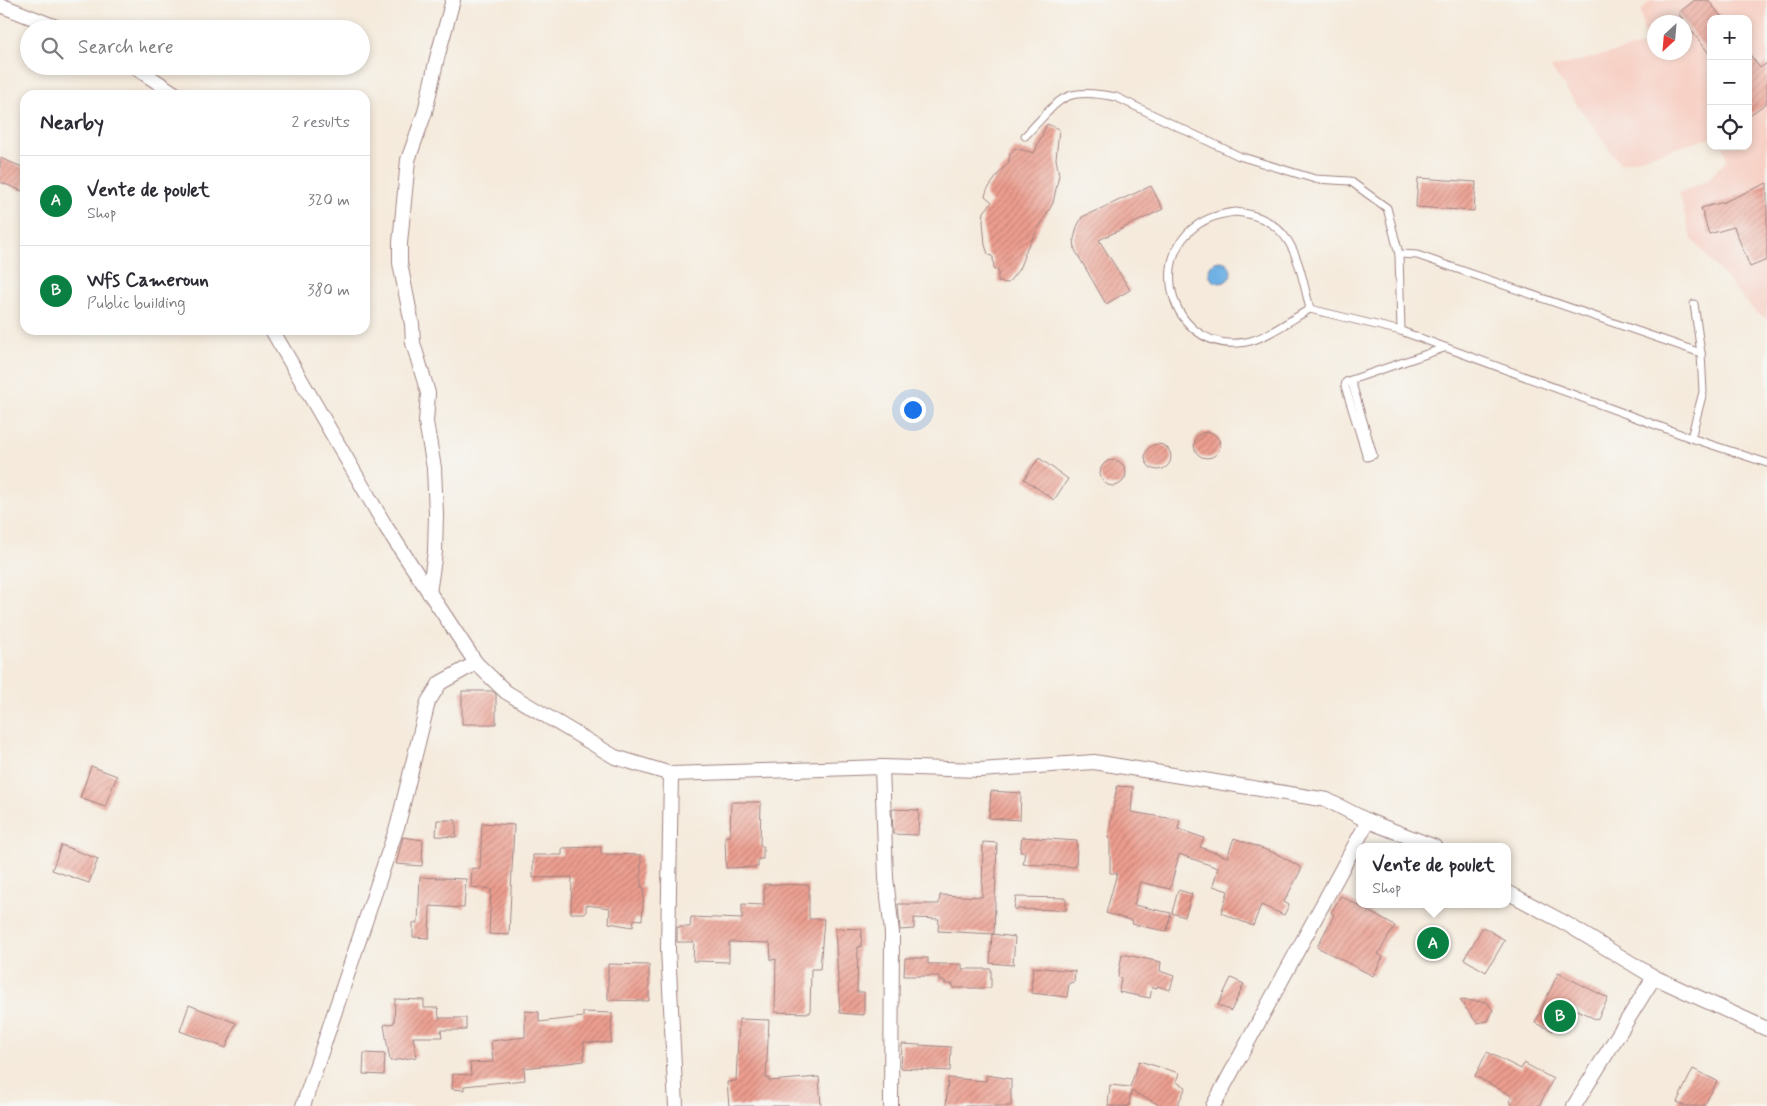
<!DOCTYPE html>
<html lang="en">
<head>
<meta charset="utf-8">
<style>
	:root { --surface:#fff; --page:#f2f2f3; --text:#2b2b33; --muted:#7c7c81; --line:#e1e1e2; --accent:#0b8043 }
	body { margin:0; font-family:Mynerve,sans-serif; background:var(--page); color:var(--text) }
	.controls { position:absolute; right:15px; top:15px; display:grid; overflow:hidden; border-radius:10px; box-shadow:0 2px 8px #0003 }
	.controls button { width:45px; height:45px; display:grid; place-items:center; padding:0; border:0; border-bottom:1px solid var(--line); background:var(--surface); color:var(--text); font:25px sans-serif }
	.compass { position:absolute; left:1647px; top:15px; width:45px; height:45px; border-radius:50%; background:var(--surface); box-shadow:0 2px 8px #0003; rotate:206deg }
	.you { position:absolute; left:912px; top:409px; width:18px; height:18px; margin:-12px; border:4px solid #fff; border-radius:50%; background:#1a73e8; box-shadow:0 0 0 8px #1a73e833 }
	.badge { display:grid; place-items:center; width:32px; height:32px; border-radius:50%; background:var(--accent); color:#fff; font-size:16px; font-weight:700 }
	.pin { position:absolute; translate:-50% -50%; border:2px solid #fff; box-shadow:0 1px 5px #0006 }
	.popup { position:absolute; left:1356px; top:843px; width:155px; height:65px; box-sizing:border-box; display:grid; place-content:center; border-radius:10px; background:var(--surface); filter:drop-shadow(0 1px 4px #0005); font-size:16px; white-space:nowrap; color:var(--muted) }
	.popup b { font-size:19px; color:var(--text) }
	.popup::after { content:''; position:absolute; left:50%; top:100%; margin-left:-10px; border:10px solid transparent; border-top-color:var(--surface) }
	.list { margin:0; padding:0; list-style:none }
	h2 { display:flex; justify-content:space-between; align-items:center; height:65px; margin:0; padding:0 20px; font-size:21px }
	h2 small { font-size:16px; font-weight:400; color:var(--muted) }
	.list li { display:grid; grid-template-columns:32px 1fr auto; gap:15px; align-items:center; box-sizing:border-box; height:90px; padding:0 20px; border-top:1px solid var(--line) }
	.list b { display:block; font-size:19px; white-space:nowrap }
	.list p { margin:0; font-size:16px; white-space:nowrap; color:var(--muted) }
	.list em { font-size:16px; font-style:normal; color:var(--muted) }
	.icon { flex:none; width:28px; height:28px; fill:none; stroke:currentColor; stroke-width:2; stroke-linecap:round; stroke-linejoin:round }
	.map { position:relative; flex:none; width:1767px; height:1106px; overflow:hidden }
	.search { position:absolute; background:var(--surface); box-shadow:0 2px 8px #0003; left:20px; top:20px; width:350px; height:55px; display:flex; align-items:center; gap:12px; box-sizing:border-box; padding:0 18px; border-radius:28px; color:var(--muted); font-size:19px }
	.panel { position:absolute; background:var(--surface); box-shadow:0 2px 8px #0003; left:20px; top:90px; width:350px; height:245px; border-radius:15px }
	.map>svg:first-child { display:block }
	.built { fill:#f7d1c6; fill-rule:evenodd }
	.water { fill:#70b1e4; stroke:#5d6888 }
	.building { fill:url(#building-hatch) }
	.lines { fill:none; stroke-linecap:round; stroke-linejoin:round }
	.service-casing { stroke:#a08483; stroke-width:9 }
	.minor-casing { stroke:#a08483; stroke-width:16 }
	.service { stroke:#fff; stroke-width:7 }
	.minor { stroke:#fff; stroke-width:14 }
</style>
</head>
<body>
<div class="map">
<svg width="1767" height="1106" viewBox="0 0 1767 1106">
	<defs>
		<pattern id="building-hatch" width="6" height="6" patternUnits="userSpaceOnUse" patternTransform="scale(1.25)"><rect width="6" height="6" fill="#ec9e8f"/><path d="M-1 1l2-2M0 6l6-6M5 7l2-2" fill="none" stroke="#c18075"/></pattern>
	</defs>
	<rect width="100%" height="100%" fill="#f6f6f2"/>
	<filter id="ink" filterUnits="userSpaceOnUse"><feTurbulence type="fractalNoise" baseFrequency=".02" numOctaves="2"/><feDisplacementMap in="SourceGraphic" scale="10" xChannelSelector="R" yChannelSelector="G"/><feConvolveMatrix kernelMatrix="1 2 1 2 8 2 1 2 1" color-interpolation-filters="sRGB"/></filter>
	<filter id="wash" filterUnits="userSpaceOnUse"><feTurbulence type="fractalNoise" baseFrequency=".0096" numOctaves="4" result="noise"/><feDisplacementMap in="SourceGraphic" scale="20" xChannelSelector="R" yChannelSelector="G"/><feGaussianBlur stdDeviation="1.12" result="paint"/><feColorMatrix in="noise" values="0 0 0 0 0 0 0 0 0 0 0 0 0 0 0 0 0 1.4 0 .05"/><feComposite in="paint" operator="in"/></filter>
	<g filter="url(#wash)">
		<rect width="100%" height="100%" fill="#f5eadb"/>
		<path class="built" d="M1651 0H1767V319L1754 311 1691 238 1679 193 1706 181 1727 160 1723 146H1748V19H1711V138L1620 164 1551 68 1645 44 1641 11ZM1654 22H1684V52H1654Z"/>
		<circle class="water" cx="1220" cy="272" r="11"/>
		<g id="blocks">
			<g class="building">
				<polygon points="1695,0 1708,0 1723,19 1711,19 1711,56 1678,13"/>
				<polygon points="1748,52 1760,68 1767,63 1767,103 1748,116"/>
				<polygon points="1047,124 1059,129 1056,159 1059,175 1053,203 1027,248 1019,269 1008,283 998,282 998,270 994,270 993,257 988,254 985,245 983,221 984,212 992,202 985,196 987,190 1002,169 1008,164 1010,154 1015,148 1034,153"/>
				<polygon points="0,158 25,168 25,183 22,191 0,182"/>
				<polygon points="1418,178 1476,182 1474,211 1416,207"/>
				<polygon points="1767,183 1767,260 1750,267 1734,227 1709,234 1701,208 1724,202"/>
				<polygon points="1151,186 1163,209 1099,240 1130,290 1106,304 1075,250 1074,239 1077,227 1082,217"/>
				<circle cx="1207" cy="445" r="13"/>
				<circle cx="1158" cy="457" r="13"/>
				<polygon points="1039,458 1068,479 1054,500 1024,479"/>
				<circle cx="1113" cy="473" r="13"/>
				<polygon points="462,691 492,691 496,694 496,724 462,724"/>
				<polygon points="91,766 117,776 105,807 80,798"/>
				<polygon points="1117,786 1133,787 1131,812 1180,820 1178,829 1204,838 1200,847 1227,857 1234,838 1277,854 1302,868 1284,902 1289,905 1284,915 1261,905 1253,926 1221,913 1228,891 1213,886 1218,868 1179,854 1170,889 1140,882 1134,905 1171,913 1167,930 1165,931 1132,924 1133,921 1106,913 1117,873 1110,873 1110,839 1108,838"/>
				<polygon points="991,791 1021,793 1020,820 989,818"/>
				<polygon points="731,802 761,802 760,846 763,846 763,859 758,859 758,867 726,868 725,836 730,836"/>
				<polygon points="892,809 919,810 918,835 893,834"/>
				<polygon points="437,820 456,820 456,837 436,836"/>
				<polygon points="482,823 514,825 509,935 489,934 491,889 471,887 472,868 480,869"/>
				<polygon points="403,837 423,840 422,866 396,864"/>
				<polygon points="1022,837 1077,841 1076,867 1023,864 1025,852 1020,852"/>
				<polygon points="983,842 997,843 994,934 938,931 939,919 914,918 914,929 900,930 898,904 939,904 940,895 982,897"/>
				<polygon points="61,845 98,859 89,883 52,870"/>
				<polygon points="601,847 601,854 641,855 641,887 644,888 642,920 634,919 633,927 609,923 610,908 586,905 586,913 571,913 572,877 533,878 533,855 562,855 562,848"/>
				<polygon points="420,877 466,879 464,908 430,906 429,938 413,937 413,923 418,923"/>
				<polygon points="764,884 809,885 809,919 824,919 820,969 811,969 810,1013 775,1012 776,959 771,960 770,943 729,942 729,962 693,961 694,942 677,942 677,927 690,927 691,917 742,919 742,904 764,905"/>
				<polygon points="1178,890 1192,894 1185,917 1172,913"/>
				<polygon points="1341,896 1395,926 1378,954 1383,957 1373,976 1317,947 1334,915 1331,913"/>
				<polygon points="1016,897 1066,898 1066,910 1014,909"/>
				<polygon points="1483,927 1505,940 1486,972 1464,959"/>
				<polygon points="835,928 862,929 861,947 858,947 857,992 864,992 864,1015 840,1013"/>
				<polygon points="992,934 1015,937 1013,965 990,963"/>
				<polygon points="1122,954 1161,962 1160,971 1174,976 1170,990 1157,986 1157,988 1152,987 1150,998 1119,992 1121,978 1118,977"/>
				<polygon points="905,958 928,958 928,964 962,964 962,969 991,969 991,988 953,988 953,984 945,984 945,981 939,981 939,976 904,976"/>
				<polygon points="608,964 649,965 649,1001 608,1000"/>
				<polygon points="1033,967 1075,971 1074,982 1069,983 1067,997 1031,993"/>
				<polygon points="1558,973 1608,998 1597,1020 1566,1004 1553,1031 1535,1023"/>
				<polygon points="1231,978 1244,984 1231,1011 1218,1005"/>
				<polygon points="395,999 424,1000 424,1008 438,1008 439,1018 466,1018 466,1030 441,1030 442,1037 413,1037 417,1057 390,1061 384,1025 394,1023"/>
				<polygon points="1460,1000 1487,1002 1493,1010 1488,1021 1477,1023"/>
				<polygon points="189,1005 236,1023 226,1048 180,1031"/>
				<polygon points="525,1011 539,1012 539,1022 583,1017 583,1012 612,1013 611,1043 584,1042 584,1061 524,1068 525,1080 464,1086 464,1090 452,1089 453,1074 471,1075 470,1063 493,1062 491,1041 525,1037"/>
				<polygon points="739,1019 769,1020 766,1078 769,1078 769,1081 819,1077 821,1106 729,1106 727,1082 736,1081"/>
				<polygon points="902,1044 951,1047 950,1071 901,1068"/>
				<polygon points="1487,1052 1521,1069 1524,1063 1553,1079 1539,1106 1516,1106 1509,1102 1512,1096 1475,1076"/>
				<polygon points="364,1053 385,1054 384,1075 363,1074"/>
				<polygon points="1139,1061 1179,1073 1176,1082 1186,1087 1177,1106 1162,1106 1131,1091 1129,1106 1108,1106 1110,1085 1130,1087"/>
				<polygon points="1693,1069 1717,1081 1704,1106 1684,1106 1677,1102"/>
				<polygon points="986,1075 1011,1079 1011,1106 946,1106 948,1078 986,1081"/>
			</g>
		</g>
	</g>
	<g filter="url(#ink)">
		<use href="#blocks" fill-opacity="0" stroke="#a08483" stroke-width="1"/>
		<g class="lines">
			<g class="service-casing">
				<g id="service">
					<path d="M1025 136C1061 99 1061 86 1116 97L1239 156 1315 179 1350 181 1387 208 1399 254 1401 331"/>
					<path d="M1236 212C1294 218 1298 261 1310 309 1292 319 1265 339 1246 342 1161 357 1135 222 1236 212Z"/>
					<polyline points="1399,254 1417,255 1701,353"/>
					<polyline points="1310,309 1401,331 1691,438 1767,463"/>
					<polyline points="1351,380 1346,382 1345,386 1367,457 1373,455 1351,380 1444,348"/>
					<polyline points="1691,438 1703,392 1701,353 1694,304"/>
				</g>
			</g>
			<g class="minor-casing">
				<g id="minor">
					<polyline points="0,5 61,29"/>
					<polyline points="133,66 177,95"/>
					<polyline points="272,330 386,527 476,663 506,692 615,757 671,774 882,767 980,770 1094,762 1327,800 1368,821 1435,847"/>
					<polyline points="429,593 435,552 436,514 434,468 426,422 428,393 413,343 412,324 400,263 400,243 408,160 425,112 437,58 453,0"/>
					<polyline points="882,767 886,878 892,933 891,1106"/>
					<polyline points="671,774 668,949 676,1106"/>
					<polyline points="1507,892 1565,923 1654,977 1767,1029"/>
					<polyline points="303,1106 398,824 428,702 440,683 476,663"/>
					<polyline points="1213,1106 1368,821"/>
					<polyline points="1574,1106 1654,977"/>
				</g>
			</g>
			<use href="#service" class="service"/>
			<use href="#minor" class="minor"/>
		</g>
	</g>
</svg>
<div class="controls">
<button>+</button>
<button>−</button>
<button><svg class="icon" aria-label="locate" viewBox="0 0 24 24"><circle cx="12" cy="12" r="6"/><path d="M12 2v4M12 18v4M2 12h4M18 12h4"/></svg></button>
</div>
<svg class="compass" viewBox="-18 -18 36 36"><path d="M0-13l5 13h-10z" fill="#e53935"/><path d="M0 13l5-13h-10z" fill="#7c7c81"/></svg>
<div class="you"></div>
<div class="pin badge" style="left:1433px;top:943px">A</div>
<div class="popup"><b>Vente de poulet</b>Shop</div>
<div class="pin badge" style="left:1560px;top:1016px">B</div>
<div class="search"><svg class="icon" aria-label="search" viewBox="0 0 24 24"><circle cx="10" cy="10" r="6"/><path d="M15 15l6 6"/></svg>Search here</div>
<section class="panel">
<h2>Nearby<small>2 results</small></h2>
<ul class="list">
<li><span class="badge">A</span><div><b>Vente de poulet</b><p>Shop</p></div><em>320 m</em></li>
<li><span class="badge">B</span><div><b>Wfs Cameroun</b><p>Public building</p></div><em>380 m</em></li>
</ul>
</section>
</div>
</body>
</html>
